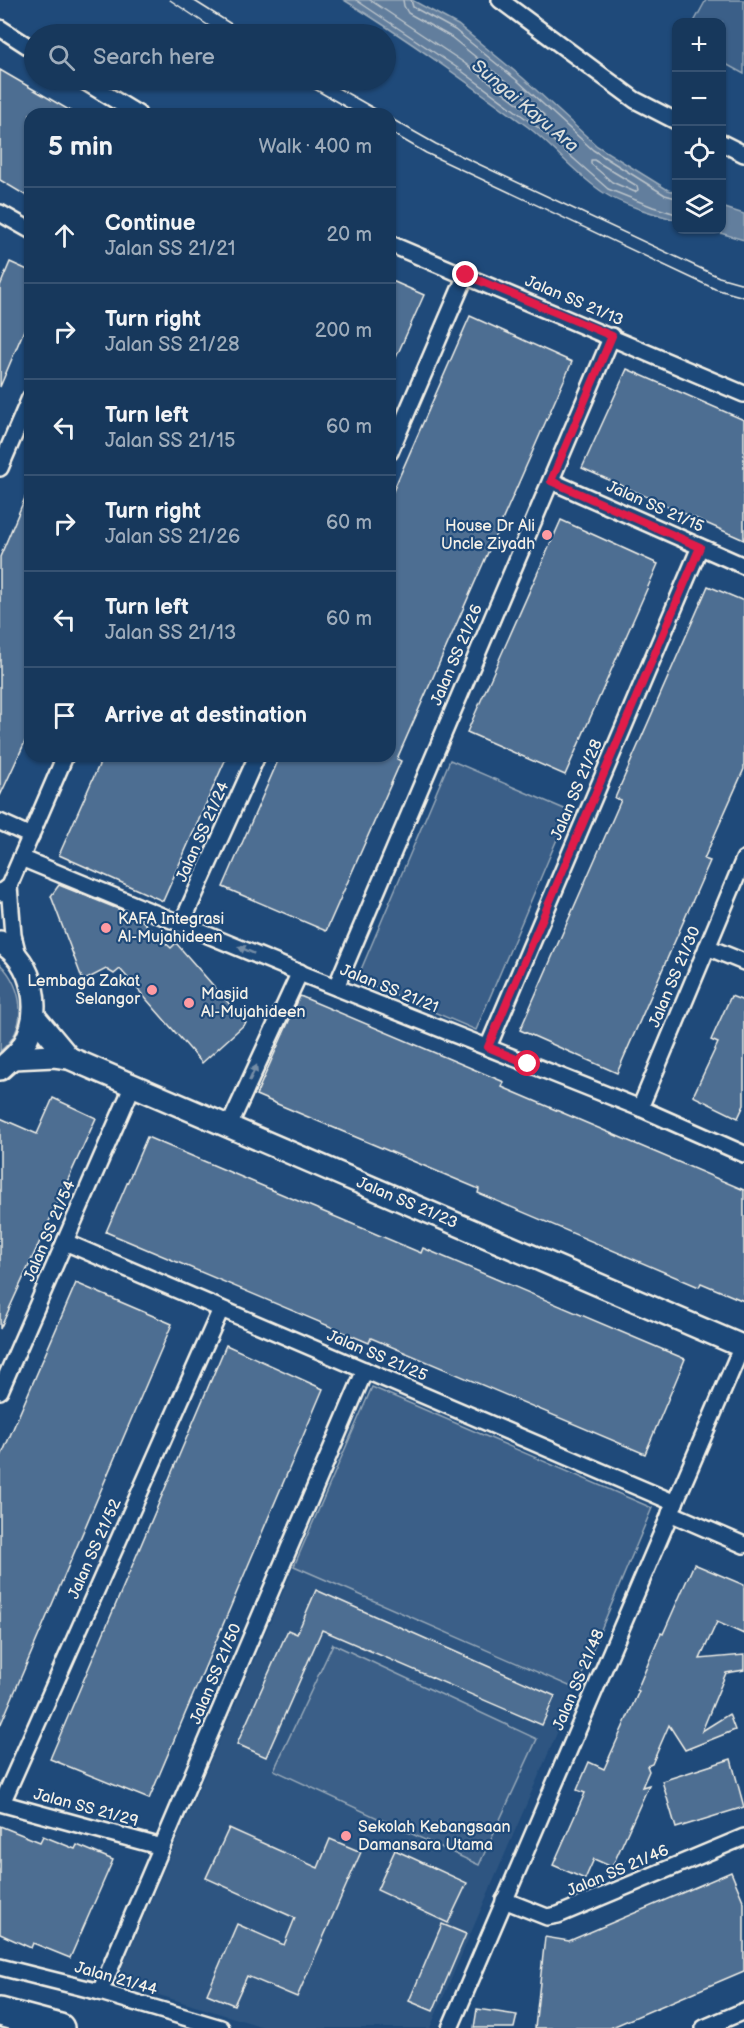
<!DOCTYPE html>
<html lang="en">
<head>
<meta charset="utf-8">
<style>
	:root { --surface:#17385c; --page:#244365; --text:#f1f3f6; --muted:#9eacbb; --line:#365272 }
	body { margin:0; font-family:"Balsamiq Sans",sans-serif; background:var(--page); color:var(--text) }
	.controls { position:absolute; right:18px; top:18px; display:grid; overflow:hidden; border-radius:12px; box-shadow:0 2px 4px #0004 }
	.controls button { width:54px; height:54px; display:grid; place-items:center; padding:0; border:0; border-bottom:2px solid var(--line); background:var(--surface); color:var(--text); font:30px sans-serif }
	.stop { position:absolute; width:18px; height:18px; margin:-14px; border:4px solid #e11d48; border-radius:50%; background:#fff }
	.stop.end { background:#e11d48; border-color:#fff; box-shadow:0 2px 6px #0008 }
	.list { margin:0; padding:0; list-style:none }
	h2 { display:flex; justify-content:space-between; align-items:center; height:78px; margin:0; padding:0 24px; font-size:26px }
	h2 small { font-size:20px; font-weight:400; color:var(--muted) }
	.list li { display:grid; grid-template-columns:39px 1fr auto; gap:18px; align-items:center; box-sizing:border-box; height:96px; padding:0 24px; border-top:2px solid var(--line) }
	.list b { display:block; font-size:22px; white-space:nowrap }
	.list p { margin:0; font-size:20px; white-space:nowrap; color:var(--muted) }
	.list em { font-size:20px; font-style:normal; color:var(--muted) }
	.icon { flex:none; width:33px; height:33px; fill:none; stroke:currentColor; stroke-width:2; stroke-linecap:round; stroke-linejoin:round }
	.map { position:relative; flex:none; width:744px; height:2028px; overflow:hidden }
	.search { position:absolute; background:var(--surface); box-shadow:0 2px 4px #0004; left:24px; top:24px; width:372px; height:66px; display:flex; align-items:center; gap:15px; box-sizing:border-box; padding:0 21px; border-radius:33px; color:var(--muted); font-size:22px }
	.panel { position:absolute; background:var(--surface); box-shadow:0 2px 4px #0004; left:24px; top:108px; width:372px; height:654px; border-radius:18px }
	.map>svg:first-child { display:block }
	.built { fill:#2d5581 }
	.green { fill:#3a5f88; stroke:#97a8b8; stroke-width:1.5 }
	.water { fill:#627e9d; stroke:#9cacbb; stroke-width:1.5 }
	.lines { fill:none; stroke-linecap:round; stroke-linejoin:round }
	.shore { stroke:#bac3ca; stroke-width:1.5 }
	.building { fill:#4d6e92; stroke:#f4f1e8; stroke-width:1.5 }
	.street-casing { stroke:#f4f1e8; stroke-width:20 }
	.secondary-casing { stroke:#f4f1e8; stroke-width:26 }
	.highway-casing { stroke:#f4f1e8; stroke-width:32 }
	.street { stroke:#1f4a7a; stroke-width:15 }
	.secondary { stroke:#1f4a7a; stroke-width:21 }
	.highway { stroke:#1f4a7a; stroke-width:27 }
	.tram { stroke:#f4f1e8; stroke-width:1.5 }
	.oneway { fill:#748da6 }
	.route { stroke:#e11d48; stroke-width:8 }
	.poi-dot { fill:#ff9aa2; stroke:#1f4a7a; stroke-width:2 }
	.labels { text-anchor:middle; dominant-baseline:central; stroke-width:4.5; stroke-linejoin:round; paint-order:stroke }
	.street-label { font-size:16px; fill:#f4f1e8; stroke:#1f4a7a }
	.poi-label { font-size:16px; fill:#f4f1e8; stroke:#1f4a7a; text-anchor:start }
	.water-label { font-size:18px; font-style:italic; fill:#dee0dd; stroke:#1f4a7a }
</style>
</head>
<body>
<div class="map">
<svg width="744" height="2028" viewBox="0 0 744 2028">
	<rect width="100%" height="100%" fill="#1f4a7a"/>
	<filter id="ink" filterUnits="userSpaceOnUse"><feTurbulence type="fractalNoise" baseFrequency=".0167" numOctaves="2"/><feDisplacementMap in="SourceGraphic" scale="12" xChannelSelector="R" yChannelSelector="G"/><feConvolveMatrix kernelMatrix="1 2 1 2 8 2 1 2 1" color-interpolation-filters="sRGB"/></filter>
	<g filter="url(#ink)">
		<polygon class="built" points="294,1566 576,1689 430,2028 267,2028 116,1982"/>
		<g class="green">
			<polygon points="706,0 744,0 744,74 722,62 722,22 694,22"/>
			<polygon points="450,760 569,811 476,1030 357,979"/>
			<path d="M0 964C24 987 29 1029 0 1051Z"/>
			<polygon points="372,1387 652,1508 576,1689 294,1566"/>
			<polygon points="333,1644 537,1739 479,1865 274,1770"/>
		</g>
		<g class="water">
			<path d="M344 0H412L458 25 523 78 597 146 668 190 676 192V220C655 214 622 205 604 193 576 175 554 147 528 127 468 83 408 39 344 0Z"/>
			<polygon points="722,207 744,214 744,240 710,230 722,230"/>
		</g>
		<g class="lines">
			<g class="shore">
				<polyline points="356,0 459,69 540,129 608,189 653,207 676,214"/>
				<polyline points="370,0 463,62 540,120 544,119 544,115 514,88 451,37 408,13 404,6 403,0"/>
				<polyline points="411,0 413,7 455,30 519,82 593,150 665,195 676,198"/>
				<polygon points="591,160 594,160 637,186 638,190 635,192 612,182 591,164"/>
			</g>
		</g>
		<g class="building">
			<polygon points="0,70 76,114 30,114 30,198 0,180"/>
			<polygon points="10,262 30,271 30,316 0,387 0,286"/>
			<polygon points="390,280 424,295 390,371"/>
			<polygon points="470,316 572,362 397,759 401,761 326,931 223,887 280,756 390,756 390,498"/>
			<polygon points="627,369 744,420 744,540 582,468"/>
			<polygon points="30,486 30,731 0,796 0,557"/>
			<polygon points="561,520 658,564 565,775 467,732"/>
			<polygon points="708,586 744,601 744,769 704,859 710,861 617,1073 520,1030 621,800 615,798"/>
			<polygon points="103,756 227,756 163,901 59,855"/>
			<polygon points="59,885 138,917 171,948 176,943 246,1023 202,1063 120,969 114,974 106,969 83,981 51,896"/>
			<polygon points="300,996 504,1082 502,1087 744,1190 744,1301 701,1283 699,1287 478,1193 479,1189 256,1095"/>
			<polygon points="731,996 744,1001 744,1105 738,1118 693,1096 718,1043 711,1040"/>
			<polygon points="53,1098 96,1118 0,1329 0,1118 37,1134"/>
			<polygon points="147,1137 421,1253 423,1248 685,1359 645,1454 371,1338 369,1343 106,1232"/>
			<polygon points="76,1283 172,1324 0,1726 0,1459"/>
			<polygon points="226,1345 323,1389 149,1799 50,1759"/>
			<polygon points="694,1564 744,1585 744,1634 717,1622 700,1659 744,1655 744,1670 726,1673 702,1731 729,1714 735,1730 685,1750 669,1725 652,1764 647,1766 649,1771 642,1787 649,1785 612,1867 594,1859 585,1879 553,1865 585,1793 577,1790 589,1762 604,1769 639,1691 637,1690 661,1633 663,1634"/>
			<polygon points="316,1590 555,1696 542,1725 322,1630 266,1757 237,1744 288,1630 297,1634"/>
			<polygon points="731,1759 744,1807 676,1828 662,1781"/>
			<polygon points="0,1826 40,1842 43,1836 75,1849 77,1845 113,1860 70,1958 33,1943 31,1948 0,1934"/>
			<polygon points="229,1828 318,1868 330,1839 361,1852 297,1997 247,1976 234,2005 207,1994 237,1924 284,1945 295,1918 206,1878"/>
			<polygon points="395,1850 467,1883 448,1923 377,1890"/>
			<polygon points="731,1872 744,1903 744,1971 610,2028 535,2028 545,1937 569,1941"/>
			<polygon points="442,1924 466,1934 433,2011 409,2001"/>
			<polygon points="477,2009 517,2015 514,2028 474,2028"/>
		</g>
		<g class="lines">
			<g class="street-casing">
				<g id="street">
					<polyline points="500,0 635,100 676,121"/>
					<polyline points="0,28 34,50"/>
					<polyline points="82,80 138,114"/>
					<polyline points="722,143 744,154"/>
					<polyline points="0,213 30,230"/>
					<polyline points="390,244 744,394"/>
					<polyline points="390,452 466,275"/>
					<polyline points="0,468 30,398"/>
					<polyline points="551,481 744,566"/>
					<polyline points="0,822 31,836"/>
					<polyline points="21,858 305,975 640,1108 744,1154"/>
					<polyline points="9,886 13,935 19,959"/>
					<polyline points="0,893 9,886 65,756"/>
					<polyline points="182,923 257,756"/>
					<polyline points="707,947 744,962"/>
					<polyline points="336,987 612,336"/>
					<polyline points="488,1047 700,547"/>
					<polyline points="640,1108 744,859"/>
					<polyline points="229,1126 300,972"/>
					<polyline points="65,1242 675,1503"/>
					<polyline points="0,1391 133,1085"/>
					<polyline points="670,1513 744,1545"/>
					<polyline points="0,1803 162,1847"/>
					<polyline points="2,1803 221,1309"/>
					<polyline points="504,1900 547,1917 558,1915 744,1837"/>
					<polyline points="0,1967 100,1992 221,2028"/>
					<polyline points="100,1992 365,1370"/>
					<polyline points="450,2028 742,1346"/>
					<polyline points="704,2028 744,2011"/>
				</g>
			</g>
			<g class="secondary-casing">
				<g id="secondary">
					<path d="M0 942C34 962 44 1012 23 1046 17 1055 8 1062 0 1069"/>
					<polyline points="34,1016 69,1058"/>
					<polyline points="13,1058 54,1056 69,1058 744,1347"/>
				</g>
			</g>
			<g class="highway-casing">
				<polyline id="highway" points="0,2012 60,2028"/>
			</g>
			<use href="#street" class="street"/>
			<use href="#secondary" class="secondary"/>
			<use href="#highway" class="highway"/>
			<g class="tram">
				<polyline points="170,0 221,34"/>
				<polyline points="193,0 247,34"/>
				<polyline points="299,80 358,114"/>
				<polyline points="324,80 384,114"/>
				<polyline points="390,118 436,144 719,277 744,284"/>
				<polyline points="390,132 426,153 715,289 744,297"/>
			</g>
		</g>
		<defs><path id="oneway-solid" d="M-6-.8H1V-3.2L6.5 0L1 3.2V.8H-6Z" transform="scale(1.5)"/></defs>
		<g class="oneway">
			<use href="#oneway-solid" transform="translate(246 950) rotate(-156)"/>
			<use href="#oneway-solid" transform="translate(253 1073) rotate(-65)"/>
		</g>
	</g>
	<g class="lines" filter="url(#ink)">
		<polyline class="route" points="466,275 612,336 551,481 700,547 488,1047 528,1064"/>
	</g>
	<g class="poi-dot">
		<circle cx="547" cy="535" r="6"/>
		<circle cx="106" cy="928" r="6"/>
		<circle cx="152" cy="990" r="6"/>
		<circle cx="189" cy="1003" r="6"/>
		<circle cx="346" cy="1836" r="6"/>
	</g>
	<g class="labels">
		<g class="street-label">
			<text transform="translate(574 301) rotate(23)">Jalan SS 21/13</text>
			<text transform="translate(655 507) rotate(24)">Jalan SS 21/15</text>
			<text transform="translate(457 655) rotate(-67)">Jalan SS 21/26</text>
			<text transform="translate(577 790) rotate(-67)">Jalan SS 21/28</text>
			<text transform="translate(203 832) rotate(-66)">Jalan SS 21/24</text>
			<text transform="translate(675 977) rotate(-67)">Jalan SS 21/30</text>
			<text transform="translate(389 989) rotate(22)">Jalan SS 21/21</text>
			<text transform="translate(407 1203) rotate(23)">Jalan SS 21/23</text>
			<text transform="translate(50 1231) rotate(-67)">Jalan SS 21/54</text>
			<text transform="translate(377 1356) rotate(23)">Jalan SS 21/25</text>
			<text transform="translate(95 1549) rotate(-66)">Jalan SS 21/52</text>
			<text transform="translate(216 1674) rotate(-67)">Jalan SS 21/50</text>
			<text transform="translate(579 1680) rotate(-67)">Jalan SS 21/48</text>
			<text transform="translate(86 1808) rotate(15)">Jalan SS 21/29</text>
			<text transform="translate(618 1871) rotate(-23)">Jalan SS 21/46</text>
			<text transform="translate(116 1979) rotate(16)">Jalan 21/44</text>
		</g>
		<g class="poi-label">
			<text x="535" y="526" text-anchor="end">House Dr Ali<tspan x="535" dy="18">Uncle Ziyadh</tspan></text>
			<text x="118" y="919">KAFA Integrasi<tspan x="118" dy="18">Al-Mujahideen</tspan></text>
			<text x="140" y="981" text-anchor="end">Lembaga Zakat<tspan x="140" dy="18">Selangor</tspan></text>
			<text x="201" y="994">Masjid<tspan x="201" dy="18">Al-Mujahideen</tspan></text>
			<text x="358" y="1827">Sekolah Kebangsaan<tspan x="358" dy="18">Damansara Utama</tspan></text>
		</g>
		<g class="water-label">
			<text transform="translate(525 106) rotate(40)">Sungai Kayu Ara</text>
		</g>
	</g>
</svg>
<div class="controls">
<button>+</button>
<button>−</button>
<button><svg class="icon" aria-label="locate" viewBox="0 0 24 24"><circle cx="12" cy="12" r="6"/><path d="M12 2v4M12 18v4M2 12h4M18 12h4"/></svg></button>
<button><svg class="icon" aria-label="layers" viewBox="0 0 24 24"><path d="M12 4l9 5-9 5-9-5zM3 14l9 5 9-5"/></svg></button>
</div>
<div class="stop" style="left:528px;top:1064px"></div>
<div class="stop end" style="left:466px;top:275px"></div>
<div class="search"><svg class="icon" aria-label="search" viewBox="0 0 24 24"><circle cx="10" cy="10" r="6"/><path d="M15 15l6 6"/></svg>Search here</div>
<section class="panel">
<h2>5 min<small>Walk · 400 m</small></h2>
<ul class="list">
<li><svg class="icon" aria-label="ahead" viewBox="0 0 24 24"><path d="M12 20V5M6 11l6-6 6 6"/></svg><div><b>Continue</b><p>Jalan SS 21/21</p></div><em>20 m</em></li>
<li><svg class="icon" aria-label="right" viewBox="0 0 24 24"><path d="M7 20v-9h11M14 6l5 5-5 5"/></svg><div><b>Turn right</b><p>Jalan SS 21/28</p></div><em>200 m</em></li>
<li><svg class="icon" aria-label="left" viewBox="0 0 24 24"><path d="M17 20v-9H6M10 6l-5 5 5 5"/></svg><div><b>Turn left</b><p>Jalan SS 21/15</p></div><em>60 m</em></li>
<li><svg class="icon" aria-label="right" viewBox="0 0 24 24"><path d="M7 20v-9h11M14 6l5 5-5 5"/></svg><div><b>Turn right</b><p>Jalan SS 21/26</p></div><em>60 m</em></li>
<li><svg class="icon" aria-label="left" viewBox="0 0 24 24"><path d="M17 20v-9H6M10 6l-5 5 5 5"/></svg><div><b>Turn left</b><p>Jalan SS 21/13</p></div><em>60 m</em></li>
<li><svg class="icon" aria-label="arrive" viewBox="0 0 24 24"><path d="M6 21V4h12l-3 4 3 4H6"/></svg><div><b>Arrive at destination</b></div></li>
</ul>
</section>
</div>
</body>
</html>
